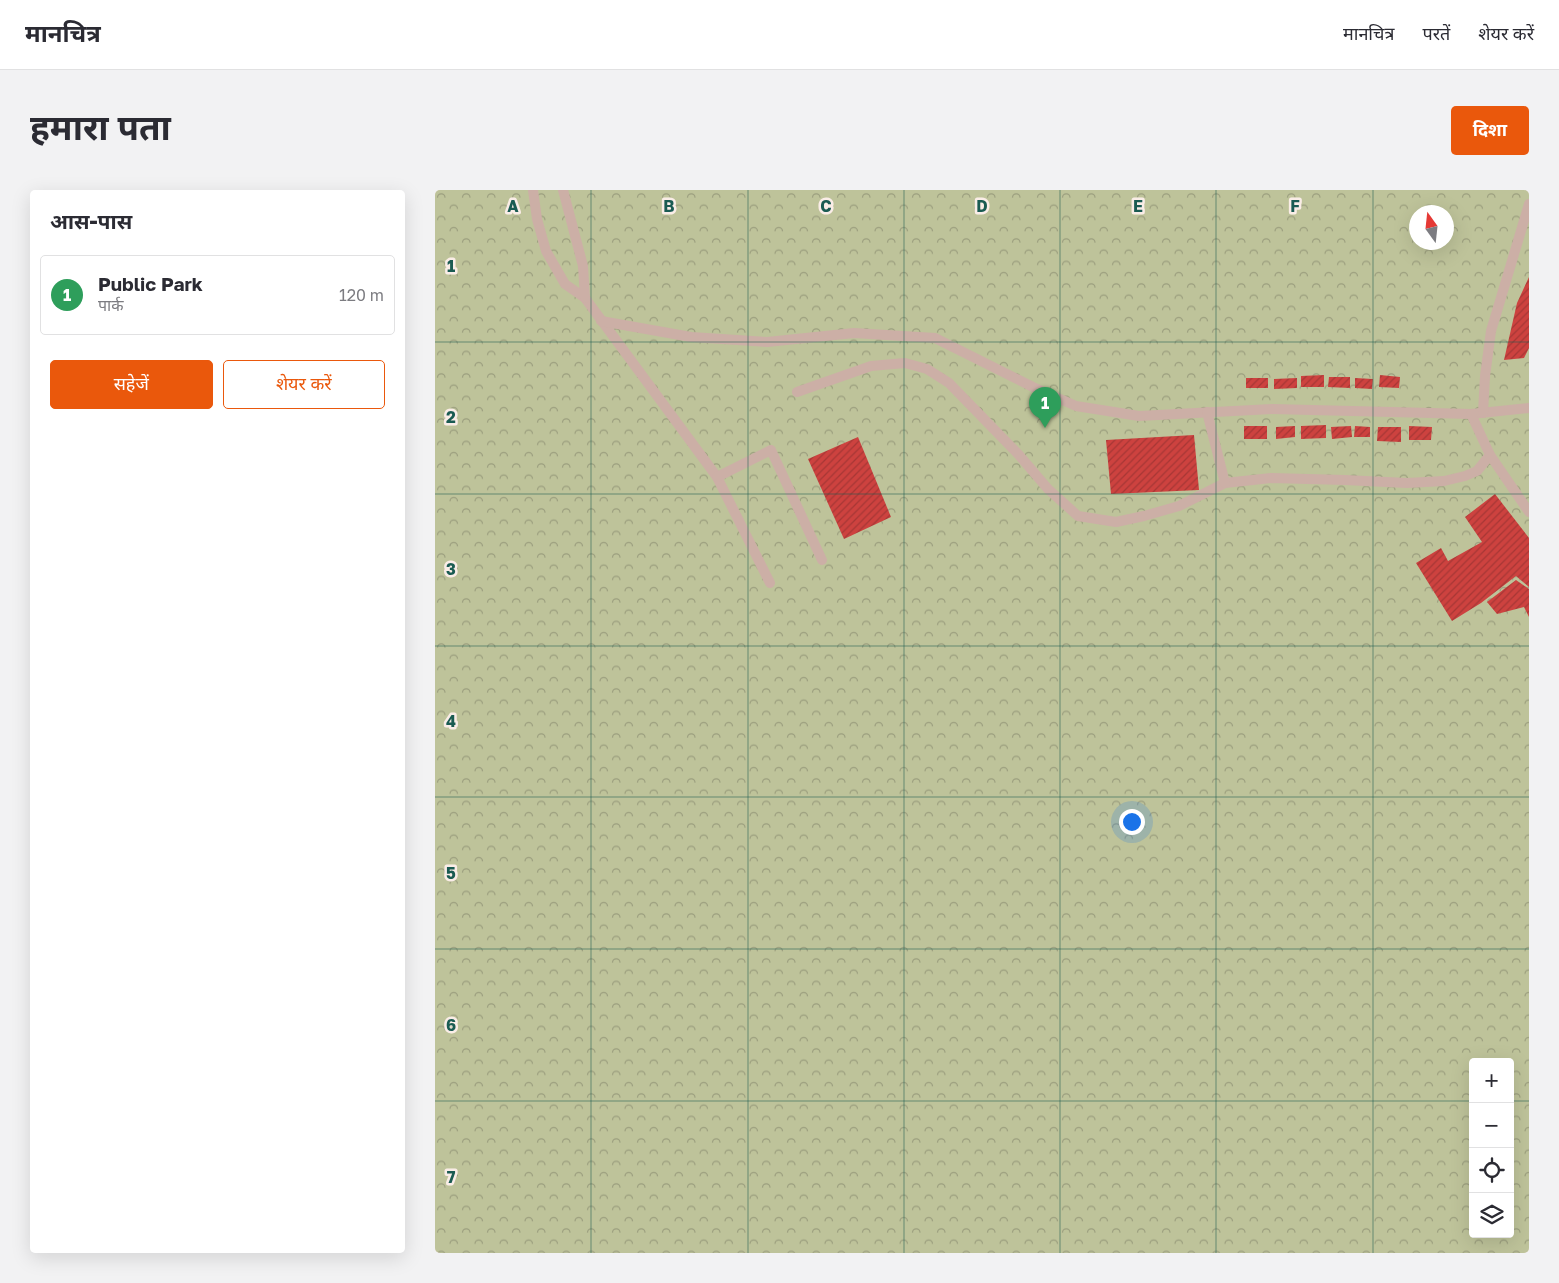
<!DOCTYPE html>
<html lang="hi">
<head>
<meta charset="utf-8">
<style>
	:root { --surface:#fff; --page:#f2f2f3; --text:#2b2b33; --muted:#7c7c81; --line:#e1e1e2; --accent:#ea580c }
	body { margin:0; font-family:"Golos Text","Noto Sans Devanagari",sans-serif; background:var(--page); color:var(--text) }
	.controls { position:absolute; right:15px; bottom:15px; display:grid; overflow:hidden; border-radius:5px; box-shadow:0 5px 20px #0002 }
	.controls button { width:45px; height:45px; display:grid; place-items:center; padding:0; border:0; border-bottom:1px solid var(--line); background:var(--surface); color:var(--text); font:25px sans-serif }
	.compass { position:absolute; left:974px; top:15px; width:45px; height:45px; border-radius:50%; background:var(--surface); box-shadow:0 5px 20px #0002; rotate:345deg }
	.you { position:absolute; left:696px; top:631px; width:18px; height:18px; margin:-12px; border:4px solid #fff; border-radius:50%; background:#1a73e8; box-shadow:0 0 0 8px #1a73e833 }
	.badge { display:grid; place-items:center; width:32px; height:32px; border-radius:50%; background:var(--accent); color:#fff; font-size:16px; font-weight:700 }
	.pin { position:absolute; translate:-50% -41px; filter:drop-shadow(0 1px 2px #0008) }
	.pin::after { content:''; position:absolute; top:26px; width:18px; height:15px; background:inherit; clip-path:polygon(0 0,100% 0,50% 100%) }
	.list { margin:0; padding:0; list-style:none }
	h2 { display:flex; justify-content:space-between; align-items:center; height:65px; margin:0; padding:0 20px; font-size:21px }
	h2 small { font-size:16px; font-weight:400; color:var(--muted) }
	.list li { display:grid; grid-template-columns:32px 1fr auto; gap:15px; align-items:center; box-sizing:border-box; height:80px; margin:0 10px 10px; padding:0 10px; border:1px solid var(--line); border-radius:5px }
	.list b { display:block; font-size:19px; white-space:nowrap }
	.list p { margin:0; font-size:16px; white-space:nowrap; color:var(--muted) }
	.list em { font-size:16px; font-style:normal; color:var(--muted) }
	.actions { display:flex; gap:10px; padding:15px 20px }
	.actions a { flex:1; padding:11px 0; border:1px solid var(--accent); border-radius:5px; text-align:center; font-size:18px; color:var(--accent) }
	.actions .main { background:var(--accent); color:#fff }
	.icon { flex:none; width:28px; height:28px; fill:none; stroke:currentColor; stroke-width:2; stroke-linecap:round; stroke-linejoin:round }
	.map { position:relative; flex:none; width:1094px; height:1063px; overflow:hidden; border-radius:5px }
	header { display:flex; align-items:center; gap:30px; box-sizing:border-box; height:70px; padding:0 25px; background:var(--surface); border-bottom:1px solid var(--line) }
	header strong { font-size:24px }
	nav { display:flex; gap:28px; margin-inline-start:auto; font-size:18px }
	.intro { display:flex; align-items:center; justify-content:space-between; box-sizing:border-box; height:120px; padding:0 30px }
	h1 { margin:0; font-size:35px }
	.button { padding:12px 22px; border-radius:5px; background:var(--accent); color:#fff; font-size:18px; font-weight:700 }
	main { display:flex; gap:30px; padding:0 30px }
	aside { flex:1; background:var(--surface); border-radius:5px; box-shadow:0 5px 20px #0002 }
	.map>svg:first-child { display:block }
	.forest { fill:url(#forest-crowns); fill-rule:evenodd }
	.building { fill:url(#building-hatch) }
	.lines { fill:none; stroke-linecap:round; stroke-linejoin:round }
	.lane { stroke:#ccafa6; stroke-width:10 }
	.grid { fill:none; stroke:#1a5b52; stroke-width:1; stroke-opacity:0.55 }
	.grid-label { font-size:16px; text-anchor:middle; font-weight:bold; fill:#1a5b52; stroke:#faede7; stroke-width:5; stroke-linejoin:round; paint-order:stroke }
</style>
</head>
<body>
<header>
<strong>मानचित्र</strong>
<nav><a>मानचित्र</a><a>परतें</a><a>शेयर करें</a></nav>
</header>
<div class="intro"><h1>हमारा पता</h1><a class="button">दिशा</a></div>
<main>
<aside>
<h2>आस-पास<small></small></h2>
<ul class="list">
<li><span class="badge" style="background:#2e9e5b">1</span><div><b>Public Park</b><p>पार्क</p></div><em>120 m</em></li>
</ul>
<div class="actions"><a class="main">सहेजें</a><a>शेयर करें</a></div>
</aside>
<div class="map">
<svg width="1094" height="1063" viewBox="0 0 1094 1063">
	<defs>
		<pattern id="forest-crowns" width="20" height="18" patternUnits="userSpaceOnUse" patternTransform="scale(1.25)"><rect width="20" height="18" fill="#bec39a"/><path d="M2 6a3 3 0 1 1 6 0M12 15a3 3 0 1 1 6 0" fill="none" stroke="#9b9e7e"/></pattern>
		<pattern id="building-hatch" width="6" height="6" patternUnits="userSpaceOnUse" patternTransform="scale(1.25)"><rect width="6" height="6" fill="#cd423f"/><path d="M-1 1l2-2M0 6l6-6M5 7l2-2" fill="none" stroke="#a73735"/></pattern>
	</defs>
	<rect width="100%" height="100%" fill="#f3e2da"/>
	<path class="forest" d="M0 0H1094V1063H0ZM982 22H1012V52H982ZM1038 872H1075V1044H1038Z"/>
	<g class="building">
		<polygon points="1094,87 1094,158 1089,168 1069,170 1082,113"/>
		<polygon points="889,185 889,197 866,197 866,186"/>
		<polygon points="945,185 965,187 964,198 944,197"/>
		<polygon points="894,187 915,187 915,198 893,197"/>
		<rect x="811" y="188" width="22" height="10"/>
		<polygon points="862,188 862,198 839,199 839,189"/>
		<polygon points="920,188 938,189 937,199 920,198"/>
		<polygon points="891,235 891,248 866,249 866,236"/>
		<rect x="809" y="236" width="23" height="13"/>
		<polygon points="860,236 860,247 841,249 841,237"/>
		<polygon points="916,236 917,247 897,249 896,237"/>
		<polygon points="920,236 935,237 935,247 919,247"/>
		<polygon points="974,236 997,237 996,250 974,250"/>
		<polygon points="943,237 966,237 966,252 942,251"/>
		<polygon points="759,245 764,300 676,304 671,250"/>
		<polygon points="423,247 456,327 409,349 373,269"/>
		<polygon points="1060,304 1094,348 1094,397 1081,386 1046,413 1017,431 981,373 1006,358 1013,371 1047,352 1030,327"/>
		<polygon points="1081,390 1094,399 1094,427 1089,417 1062,424 1052,412"/>
	</g>
	<g class="lines">
		<g class="lane">
			<polyline points="98,0 102,29 111,61 130,94 150,108 282,287 335,393"/>
			<polyline points="128,0 148,76 150,108"/>
			<polyline points="166,131 256,147 332,152 419,143 500,148 598,197 641,216 704,226 837,219 1036,224 1094,218"/>
			<polyline points="362,202 436,176 470,173 492,179 514,193 584,265 613,299 643,326 681,332 709,326 744,316 790,293 836,288 910,290 972,293 1009,291 1030,286 1042,281 1055,265 1036,224"/>
			<polyline points="772,222 790,293"/>
			<polyline points="1048,223 1050,186 1056,141 1094,14"/>
			<polyline points="1055,265 1094,322"/>
			<polyline points="282,287 336,260 387,370"/>
		</g>
	</g>
	<path class="grid" d="M156 0V1063M313 0V1063M469 0V1063M625 0V1063M781 0V1063M938 0V1063M0 152H1094M0 304H1094M0 456H1094M0 607H1094M0 759H1094M0 911H1038M1075 911H1094"/>
	<g class="grid-label">
		<text x="78" y="22">A</text>
		<text x="234" y="22">B</text>
		<text x="391" y="22">C</text>
		<text x="547" y="22">D</text>
		<text x="703" y="22">E</text>
		<text x="860" y="22">F</text>
		<text x="16" y="82">1</text>
		<text x="16" y="233">2</text>
		<text x="16" y="385">3</text>
		<text x="16" y="537">4</text>
		<text x="16" y="689">5</text>
		<text x="16" y="841">6</text>
		<text x="16" y="993">7</text>
	</g>
</svg>
<div class="controls">
<button>+</button>
<button>−</button>
<button><svg class="icon" aria-label="locate" viewBox="0 0 24 24"><circle cx="12" cy="12" r="6"/><path d="M12 2v4M12 18v4M2 12h4M18 12h4"/></svg></button>
<button><svg class="icon" aria-label="layers" viewBox="0 0 24 24"><path d="M12 4l9 5-9 5-9-5zM3 14l9 5 9-5"/></svg></button>
</div>
<svg class="compass" viewBox="-18 -18 36 36"><path d="M0-13l5 13h-10z" fill="#e53935"/><path d="M0 13l5-13h-10z" fill="#7c7c81"/></svg>
<div class="you"></div>
<div class="pin badge" style="left:610px;top:238px;background:#2e9e5b">1</div>
</div>
</main>
</body>
</html>
